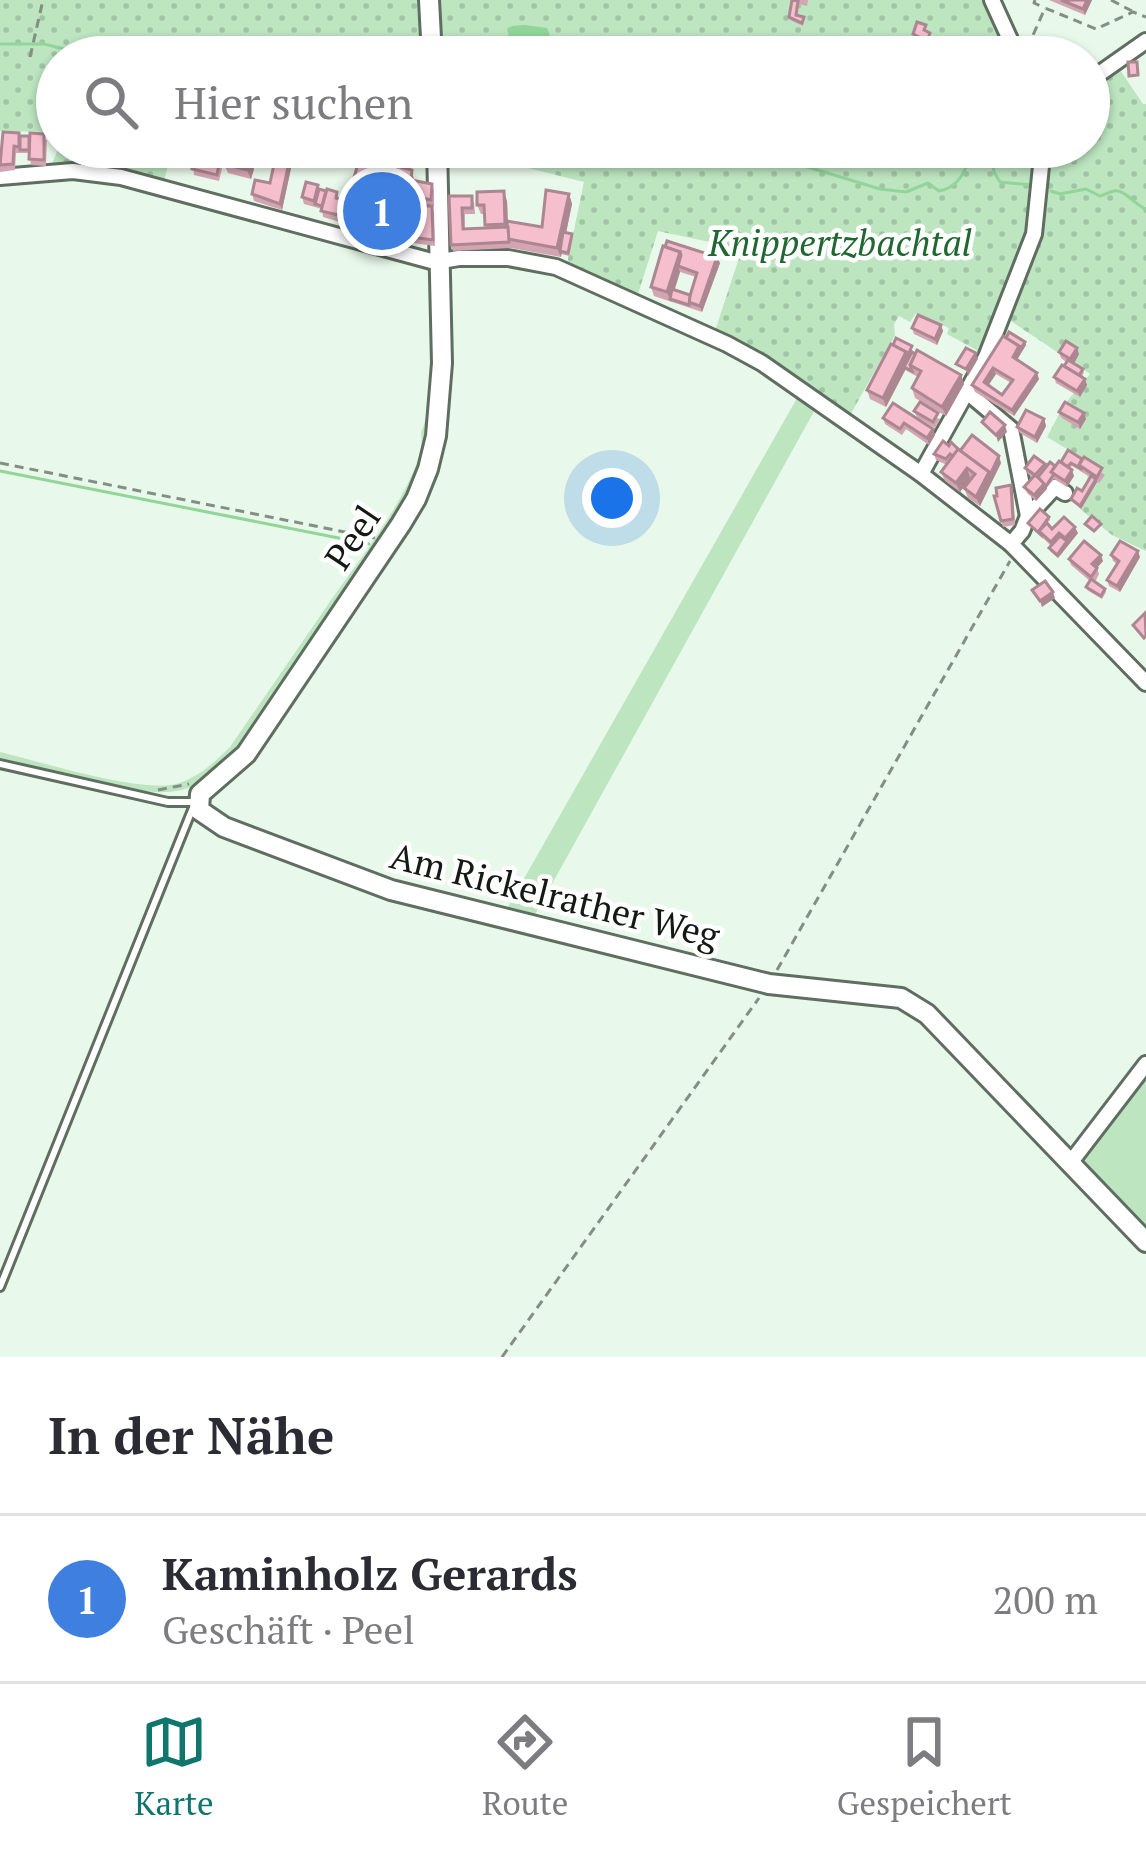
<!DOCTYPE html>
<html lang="de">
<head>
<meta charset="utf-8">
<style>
	:root { --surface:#fff; --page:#f2f2f3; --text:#2b2b33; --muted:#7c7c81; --line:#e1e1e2; --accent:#0f766e }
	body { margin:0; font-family:"PT Serif",serif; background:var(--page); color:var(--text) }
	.you { position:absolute; left:612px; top:498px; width:42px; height:42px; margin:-30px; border:9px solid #fff; border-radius:50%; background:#1a73e8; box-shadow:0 0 0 18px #1a73e833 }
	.badge { display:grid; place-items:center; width:78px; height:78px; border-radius:50%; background:var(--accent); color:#fff; font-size:39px; font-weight:700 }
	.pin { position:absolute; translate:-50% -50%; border:6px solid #fff; box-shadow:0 3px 12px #0006 }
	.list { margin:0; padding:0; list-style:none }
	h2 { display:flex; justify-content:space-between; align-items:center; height:156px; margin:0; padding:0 48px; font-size:51px }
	h2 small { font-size:39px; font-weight:400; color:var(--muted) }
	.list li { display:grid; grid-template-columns:78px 1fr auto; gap:36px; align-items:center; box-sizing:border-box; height:168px; padding:0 48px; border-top:3px solid var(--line) }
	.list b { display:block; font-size:45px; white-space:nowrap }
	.list p { margin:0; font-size:39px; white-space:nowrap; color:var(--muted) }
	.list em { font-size:39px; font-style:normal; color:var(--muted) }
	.icon { flex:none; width:66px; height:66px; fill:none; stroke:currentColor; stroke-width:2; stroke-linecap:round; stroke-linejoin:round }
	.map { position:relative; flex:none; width:1146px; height:1357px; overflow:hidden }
	.search { position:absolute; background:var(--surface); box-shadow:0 3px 9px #0004; left:36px; right:36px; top:36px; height:132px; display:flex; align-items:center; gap:30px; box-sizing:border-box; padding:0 42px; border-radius:66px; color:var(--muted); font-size:45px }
	.sheet { height:324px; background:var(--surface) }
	nav { display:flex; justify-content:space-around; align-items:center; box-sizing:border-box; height:168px; border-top:3px solid var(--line); background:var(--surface); font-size:33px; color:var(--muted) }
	nav a { display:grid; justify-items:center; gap:6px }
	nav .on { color:var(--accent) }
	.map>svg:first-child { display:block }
	.green { fill:#bce5c0 }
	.park { fill:url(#park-dots) }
	.water { fill:url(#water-waves) }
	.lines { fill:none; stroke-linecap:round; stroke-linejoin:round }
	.stream { stroke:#91d599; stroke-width:3 }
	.lane-casing { stroke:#606e61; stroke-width:12 }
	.street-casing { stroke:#606e61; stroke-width:20 }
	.secondary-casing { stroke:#606e61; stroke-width:24 }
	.path { stroke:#838e85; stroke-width:3; stroke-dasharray:9 6; stroke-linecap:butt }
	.lane { stroke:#fff; stroke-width:6 }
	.street { stroke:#fff; stroke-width:14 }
	.secondary { stroke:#fff; stroke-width:18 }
	.wall { fill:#d3a4b1; fill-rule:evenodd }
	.shaded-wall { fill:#ac8690 }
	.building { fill:#f5bfce; stroke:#ac8690; stroke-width:3; fill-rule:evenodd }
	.labels { text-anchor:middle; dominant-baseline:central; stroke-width:9; stroke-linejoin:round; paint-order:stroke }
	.park-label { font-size:36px; font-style:italic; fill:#216731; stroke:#fff }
	.street-label { font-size:36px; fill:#131914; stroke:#fff }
</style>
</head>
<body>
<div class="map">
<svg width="1146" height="1357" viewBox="0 0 1146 1357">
	<defs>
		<pattern id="park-dots" width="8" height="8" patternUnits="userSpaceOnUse" patternTransform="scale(3)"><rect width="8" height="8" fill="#bce5c0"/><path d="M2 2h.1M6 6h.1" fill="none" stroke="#a1c4a4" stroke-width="1.8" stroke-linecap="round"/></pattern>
		<pattern id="water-waves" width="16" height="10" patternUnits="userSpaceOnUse" patternTransform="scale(3)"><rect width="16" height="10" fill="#91d599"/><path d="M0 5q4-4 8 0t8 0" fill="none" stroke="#7cb683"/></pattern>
	</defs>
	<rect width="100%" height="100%" fill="#e8f8ea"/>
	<g class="green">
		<path d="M433 272 436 355 424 462 406 504 249 737C199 798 176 800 101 783 67 775 34 767 0 759V752C41 762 140 793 176 784 198 778 215 762 230 747 262 701 293 655 325 609 349 573 429 475 421 433 435 405 432 308 433 272Z"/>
		<polygon points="800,393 817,406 532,920 505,912"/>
		<polygon points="1146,1064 1146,1233 1074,1158"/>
	</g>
	<g class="park">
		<polygon points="0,0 986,0 1011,57 57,57 57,132 0,131"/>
		<polygon points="1118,67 1143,104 1146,104 1146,551 1112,535 1080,509 1088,493 1087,461 1047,437 1064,405 1090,374 999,313 982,353 947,334 949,328 916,313 910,322 899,316 894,324 895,335 849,417 714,334 742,249 658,231 637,297 567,264 584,182 444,147 1089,147 1089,86"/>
		<polygon points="59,147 172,147 164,182 50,168"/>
	</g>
	<path class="water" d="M525 25 547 28C552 38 552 47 547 57H510L508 29 512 26Z"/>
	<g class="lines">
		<g class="stream">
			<polyline points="0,44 44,44 97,57"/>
			<path d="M742 147 880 189 906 192 928 183 939 191C962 187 966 166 975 147"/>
			<polyline points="1003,147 992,160 994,172 1000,182 1032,185"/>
			<path d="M1051 191 1060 194 1086 189 1100 196C1104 195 1109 192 1114 191 1125 189 1136 206 1146 209"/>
			<polyline points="0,471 369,544"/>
		</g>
		<g class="lane-casing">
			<g id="lane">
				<polyline points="0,764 168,802 194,802"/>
				<polyline points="0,1287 192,810"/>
			</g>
		</g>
		<g class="street-casing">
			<g id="street">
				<polyline points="992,0 1018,57"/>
				<polyline points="1089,81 1146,41"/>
				<polyline points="0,177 73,171 121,177 435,262 459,258 508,258 556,267 727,344 762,363 921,474 1011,544 1146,683"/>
				<polyline points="967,392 1011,429 1028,516"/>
				<polyline points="921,474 986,357 1034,234 1043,147"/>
				<polyline points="1011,544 1022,531 1028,516 1055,487 1065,493"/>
				<polyline points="1067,1159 1074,1158 1146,1064"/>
			</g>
		</g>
		<g class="secondary-casing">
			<g id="secondary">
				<polyline points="429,0 432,57"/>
				<polyline points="437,147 442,363 436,436 428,469 416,499 401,524 246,754 200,794 199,810 224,827 391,890 769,984 901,998 927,1014 1146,1242"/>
			</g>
		</g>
		<g class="path">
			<polyline points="1035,0 1034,3 1045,8"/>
			<polyline points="1111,0 1132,11"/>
			<polyline points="1025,47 1030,42 1045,8 1096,29 1133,12 1146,17"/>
			<polyline points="30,57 43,0"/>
			<polyline points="0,463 375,538"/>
			<polyline points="158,790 189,784"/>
			<polyline points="777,970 1010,561"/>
			<polyline points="502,1357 759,998"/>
		</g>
		<use href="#lane" class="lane"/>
		<use href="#street" class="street"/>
		<use href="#secondary" class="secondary"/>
	</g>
	<g class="wall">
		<polygon points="792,0 808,0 807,6 799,4 797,15 804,17 803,26 790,20"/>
		<polygon points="1049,0 1092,0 1085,15"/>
		<polygon points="20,136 47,140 46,166 31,165 29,153 16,153 15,170 0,172 0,151 3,152"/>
		<polygon points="191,147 203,147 213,157 212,161 215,162 220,147 256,147 257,150 252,164 254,169 251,179 228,173 224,164 228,155 226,154 220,165 222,169 219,181 194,175 193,165 190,164 188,158"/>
		<polygon points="362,147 378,147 376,155 363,152"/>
		<polygon points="293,159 282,210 254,201 252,194 270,183"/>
		<polygon points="397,166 414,177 414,181 432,184 434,190 434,206 416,202 413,211 423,213 432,206 434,213 435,246 413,243 411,235 400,233 400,221 378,215 372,234 363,232 362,229 368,210 367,201 354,197 351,188"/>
		<polygon points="318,185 319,189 339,199 347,206 340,222 323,217 322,209 304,204 302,197"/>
		<polygon points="569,194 572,204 566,233 573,237 569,256 561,254 561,257 511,248 453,251 451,245 449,196 474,202 475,214 465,214 465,229 486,228 485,214 481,214 477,205 507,201 508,221 542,227"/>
		<path d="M663 246 720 263 702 312 654 296 651 287ZM680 272 696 277 690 295 674 290Z"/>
		<polygon points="941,325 943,331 937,345 914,334 912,328"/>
		<path d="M1025 342 1026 345 1017 360 1039 379 1014 416 975 392 972 385ZM996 374 1011 383 1002 395 988 385Z"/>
		<polygon points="891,344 961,375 964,384 946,416 915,398 912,388 918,377 905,370 886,407 870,399 867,390"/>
		<polygon points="1059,352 1079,354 1074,364 1084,372 1082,377 1087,385 1080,397 1056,383 1054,377 1066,362 1061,358"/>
		<polygon points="914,411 940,419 935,428 917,417"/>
		<polygon points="1059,412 1084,413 1086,419 1080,429 1062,418"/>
		<polygon points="883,418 933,429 935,435 929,445 906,429 902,435 885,424"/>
		<polygon points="1044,419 1046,426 1037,443 1020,433 1017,427"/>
		<polygon points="959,450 1001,463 980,506 968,498 964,488 971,479 970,478 960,492 945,481 941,472 947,465 936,460 934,454"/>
		<polygon points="1068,450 1105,475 1099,483 1097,482 1081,509 1071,499 1082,491 1090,477 1072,466 1070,468 1074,476 1067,487 1054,479 1036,501 1027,493 1024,487 1033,478 1028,474 1025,468 1045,464 1046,467 1055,466 1061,462"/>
		<polygon points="1011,485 1013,491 1015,525 1003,527 994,496"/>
		<polygon points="1049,517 1050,520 1047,523 1052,529 1078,533 1058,558 1050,551 1051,546 1028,523"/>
		<polygon points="1111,555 1140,557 1120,592 1109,586 1107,580 1117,564 1113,561"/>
		<polygon points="1069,559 1103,561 1097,568 1099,574 1095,582 1105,589 1106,592 1102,599 1087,590 1086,587 1090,581 1071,565"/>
	</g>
	<g class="shaded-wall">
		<polygon points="1087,0 1092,0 1085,15 1083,9"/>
		<polygon points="251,147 256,147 257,150 252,164 254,169 251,179 247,170 248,159"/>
		<polygon points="291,153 293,159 282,210 280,204"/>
		<polygon points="504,191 507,201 508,233 505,224"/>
		<polygon points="569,194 572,204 561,257 557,248"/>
		<polygon points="345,200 347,206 340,222 338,215"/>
		<polygon points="680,252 683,261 678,266 680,272 671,302 667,292"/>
		<polygon points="717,257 720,263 702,312 700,306"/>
		<polygon points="941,325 943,331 937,345 935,339"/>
		<polygon points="1025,342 1026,345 1015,363 1013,357 1019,346"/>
		<polygon points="1077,348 1079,354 1073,365 1070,359"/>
		<polygon points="906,352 910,361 886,407 883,398"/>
		<polygon points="976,353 978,359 968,376 966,369"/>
		<polygon points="993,368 996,374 986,389 984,382"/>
		<polygon points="1037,373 1039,379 1014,416 1012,410"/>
		<polygon points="961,375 964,384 946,416 942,407"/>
		<polygon points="1085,379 1087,385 1080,397 1077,391"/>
		<polygon points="1084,413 1086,419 1080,429 1078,422"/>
		<polygon points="1044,419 1046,426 1037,443 1035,437"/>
		<polygon points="1005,425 1007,432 998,442 996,435"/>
		<polygon points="933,429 935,435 929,445 927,438"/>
		<polygon points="999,456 1001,463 980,506 976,497"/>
		<polygon points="967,468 970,478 960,492 956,483"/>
		<polygon points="1072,470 1074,476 1067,487 1065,481"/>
		<polygon points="1096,479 1097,482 1081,509 1080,506"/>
		<polygon points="1045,483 1047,489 1036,501 1034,495"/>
		<polygon points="1075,527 1078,533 1058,558 1057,555 1067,541 1065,538"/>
		<polygon points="1138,551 1140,557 1120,592 1117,586"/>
		<polygon points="1101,555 1103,561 1094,571 1092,564"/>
		<polygon points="1053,592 1055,598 1042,607 1040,601"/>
	</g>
	<g class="building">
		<polygon points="792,0 798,1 796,15 804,17 802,23 789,17"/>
		<polygon points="1061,0 1087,0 1083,9"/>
		<polygon points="917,22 926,25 924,30 930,33 927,41 913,34"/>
		<polygon points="1128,62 1137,62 1138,75 1129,76"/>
		<polygon points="3,132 19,133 19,147 14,146 13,164 0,165"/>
		<polygon points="30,133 44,134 44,160 29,159"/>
		<rect x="20" y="136" width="9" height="14"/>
		<polygon points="191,147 211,151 208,160 219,163 217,175 192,169 194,160 188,158"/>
		<polygon points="220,147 223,147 224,151 220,162 214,160"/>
		<polygon points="228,147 251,147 248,159 251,160 247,170 224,164 230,148"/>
		<polygon points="277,150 291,153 280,204 252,194 255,180 270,183"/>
		<polygon points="361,153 396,163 383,208 366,203 369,194 351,188"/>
		<polygon points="397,166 412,170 411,180 432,184 431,200 413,196 410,210 423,213 423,206 432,206 433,240 411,237 412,229 406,228 408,212 386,206"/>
		<polygon points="306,182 318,185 314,201 302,197"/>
		<polygon points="319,189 326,191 322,206 315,204"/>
		<polygon points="327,189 337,192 336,198 345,200 338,215 321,211"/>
		<polygon points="546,190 569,194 557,248 508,239 507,221 542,227"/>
		<polygon points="504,191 505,224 485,225 484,205 477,205 477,192"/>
		<polygon points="449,196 472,196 472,208 462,208 463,229 508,227 509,242 451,245"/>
		<polygon points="387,208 408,214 408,231 399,230 400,219 385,214"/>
		<polygon points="367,209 377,212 371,231 362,229"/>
		<polygon points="563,232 572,234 568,253 560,251"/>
		<polygon points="667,241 717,257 700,306 688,302 697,273 678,266 681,255 680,252 665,247"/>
		<polygon points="663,246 680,252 667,292 651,287"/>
		<polygon points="672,289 690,295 689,305 670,299"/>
		<polygon points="918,315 941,325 935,339 912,328"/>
		<polygon points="1009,332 1025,342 1020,349 1018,348 1019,346 1006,338"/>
		<path d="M1003 336 1019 346 1013 357 1037 373 1012 410 972 385ZM993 368 1013 380 1002 395 984 382Z"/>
		<polygon points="896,338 912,346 908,355 905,354 906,352 893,345"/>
		<polygon points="1066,341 1077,348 1070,359 1059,352"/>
		<polygon points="891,344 906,352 883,398 867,390"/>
		<polygon points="966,348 976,353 966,369 956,364"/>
		<polygon points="917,350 961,375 942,407 912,388 921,371 910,365"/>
		<polygon points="912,352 915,354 910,365 912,371 904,367"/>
		<polygon points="1068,360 1083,369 1079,375 1064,366"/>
		<polygon points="1062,365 1085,379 1077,391 1054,377"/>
		<polygon points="920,402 938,413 933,422 914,411"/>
		<polygon points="1065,402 1084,413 1078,422 1059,412"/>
		<polygon points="893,403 933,429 927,438 904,423 900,429 883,418"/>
		<polygon points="1026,410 1044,419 1035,437 1017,427"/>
		<polygon points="990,412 1005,425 996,435 982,422"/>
		<polygon points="972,435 999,456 990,475 989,472 960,451"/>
		<polygon points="943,441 949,446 951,442 959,450 953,456 950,454 946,459 934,454"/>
		<polygon points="958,449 989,472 976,497 964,488 975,474 967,468 956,483 941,472"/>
		<polygon points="1068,450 1082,459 1079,465 1080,468 1071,463 1067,467 1061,462"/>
		<polygon points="1034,456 1045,464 1035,475 1045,483 1034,495 1024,487 1035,475 1025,468"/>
		<polygon points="1084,457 1102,468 1097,477 1079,465"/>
		<polygon points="1059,461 1072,470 1065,481 1051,472"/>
		<polygon points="1050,462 1055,466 1051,472 1054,474 1046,486 1038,477"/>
		<polygon points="1091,476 1096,479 1080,506 1071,499 1077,488 1082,491"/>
		<polygon points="1011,485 1013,519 1001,521 994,496 997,496 996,488"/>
		<polygon points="1040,509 1049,517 1039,531 1040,534 1028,523"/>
		<polygon points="1092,516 1101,524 1094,531 1085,524"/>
		<polygon points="1064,517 1075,527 1065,538 1059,533 1051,542 1039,531 1047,523 1052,529"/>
		<polygon points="1060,536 1067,541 1057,555 1049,548"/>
		<polygon points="1084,541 1101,555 1092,564 1097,568 1091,577 1069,559"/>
		<polygon points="1120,541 1138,551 1117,586 1107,580 1119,561 1111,555"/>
		<polygon points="1091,579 1105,589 1101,596 1086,587"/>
		<polygon points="1045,581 1053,592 1040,601 1032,590"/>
		<polygon points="1145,613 1146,636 1144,638 1133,625"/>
	</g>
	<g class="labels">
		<g class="park-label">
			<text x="840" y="242">Knippertzbachtal</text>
		</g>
		<g class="street-label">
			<text transform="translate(352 537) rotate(-56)">Peel</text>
			<text transform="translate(555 895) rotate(14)">Am Rickelrather Weg</text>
		</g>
	</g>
</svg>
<div class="you"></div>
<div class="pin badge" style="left:382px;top:211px;background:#3f7fe0">1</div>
<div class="search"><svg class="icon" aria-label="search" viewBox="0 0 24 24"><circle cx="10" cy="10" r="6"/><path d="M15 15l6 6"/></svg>Hier suchen</div>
</div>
<section class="sheet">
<h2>In der Nähe<small></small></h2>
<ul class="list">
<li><span class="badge" style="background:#3f7fe0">1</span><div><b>Kaminholz Gerards</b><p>Geschäft · Peel</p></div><em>200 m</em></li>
</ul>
</section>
<nav>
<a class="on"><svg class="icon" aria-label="map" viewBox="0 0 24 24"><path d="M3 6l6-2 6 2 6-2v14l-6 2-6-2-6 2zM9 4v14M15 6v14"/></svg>Karte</a>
<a><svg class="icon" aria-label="directions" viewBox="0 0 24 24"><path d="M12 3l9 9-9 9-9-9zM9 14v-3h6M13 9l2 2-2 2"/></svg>Route</a>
<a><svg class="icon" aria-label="saved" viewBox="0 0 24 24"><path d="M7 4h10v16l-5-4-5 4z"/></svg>Gespeichert</a>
</nav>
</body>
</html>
